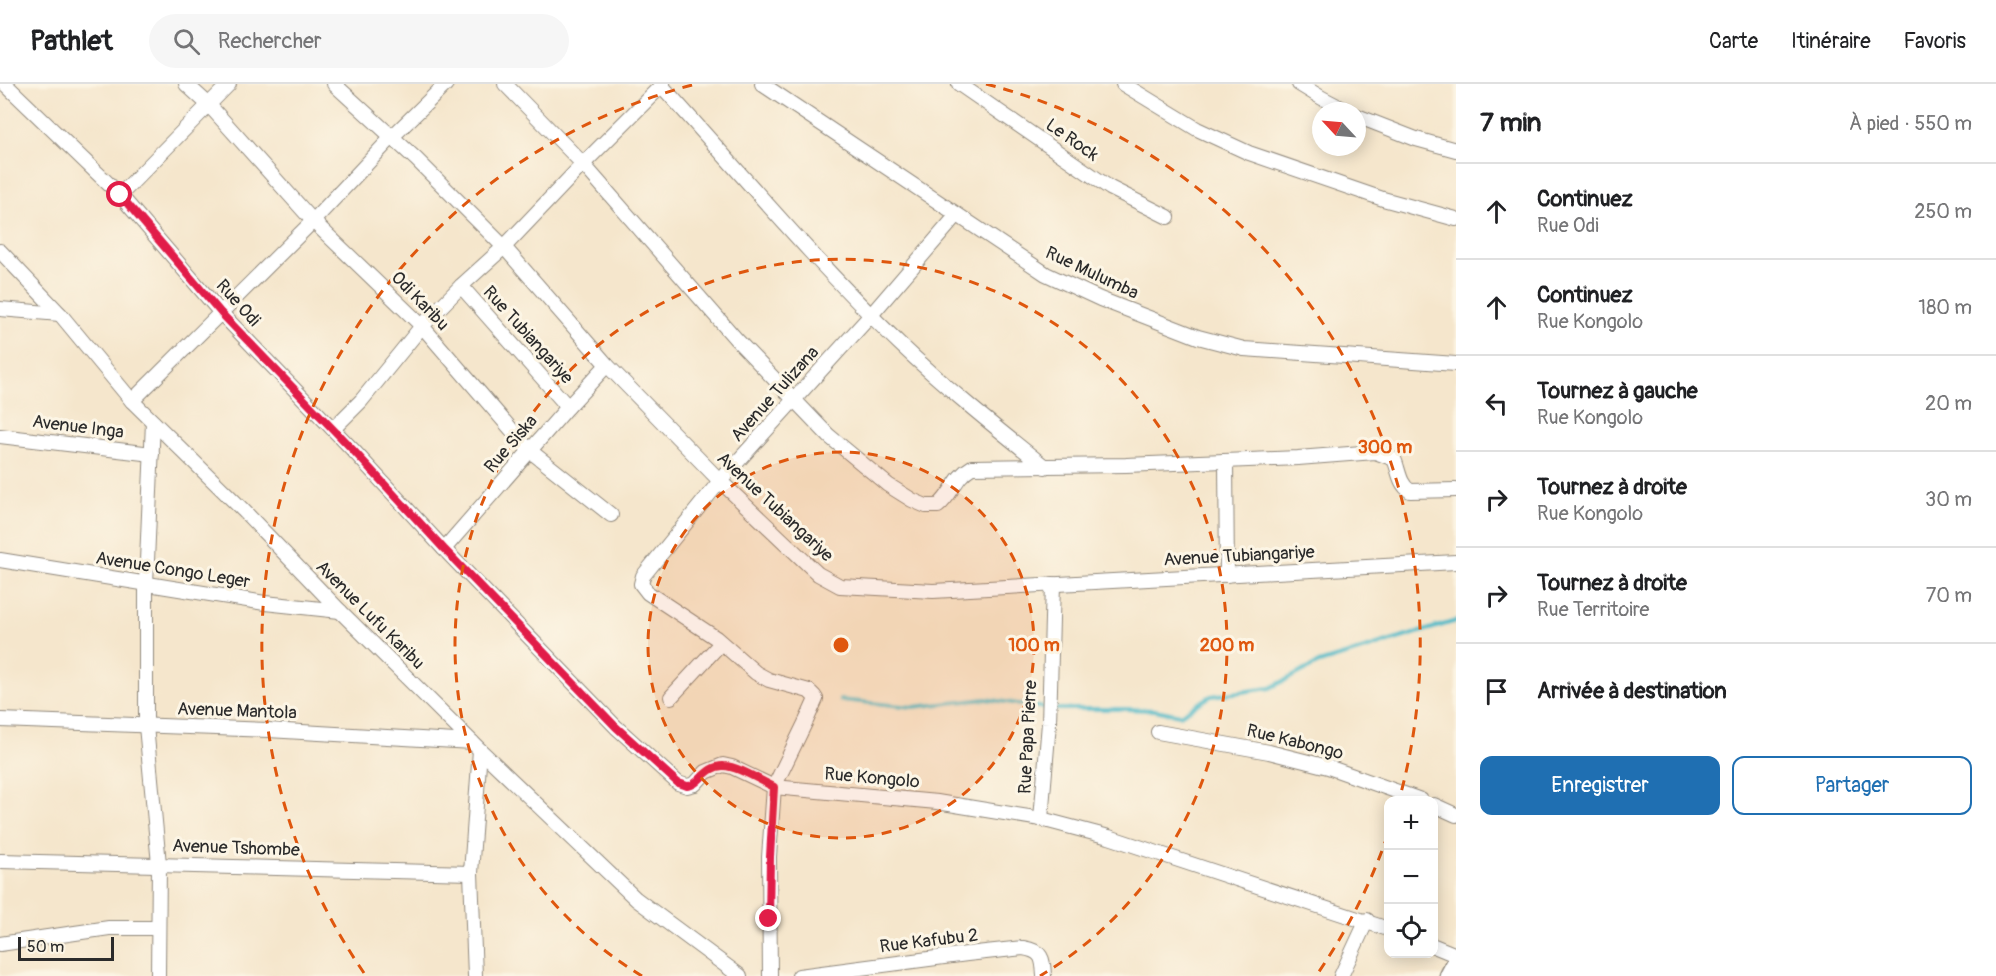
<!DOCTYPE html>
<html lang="fr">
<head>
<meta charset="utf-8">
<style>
	:root { --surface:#fff; --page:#f6f6f6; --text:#202124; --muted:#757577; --line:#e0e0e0; --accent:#1f6fb2 }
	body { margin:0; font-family:Pangolin,sans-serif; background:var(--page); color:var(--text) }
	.controls { position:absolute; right:18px; bottom:18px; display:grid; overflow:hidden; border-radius:12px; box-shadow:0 3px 15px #0003 }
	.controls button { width:54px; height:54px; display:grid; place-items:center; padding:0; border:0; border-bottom:2px solid var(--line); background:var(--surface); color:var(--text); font:30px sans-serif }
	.compass { position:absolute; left:1312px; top:18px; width:54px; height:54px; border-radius:50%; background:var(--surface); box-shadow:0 3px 15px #0003; rotate:296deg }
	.scale { position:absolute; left:18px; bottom:15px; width:96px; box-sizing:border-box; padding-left:6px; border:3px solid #2b2b2b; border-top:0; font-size:16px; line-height:21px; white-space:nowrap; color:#2b2b2b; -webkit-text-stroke:4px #fcf5e5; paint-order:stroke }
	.stop { position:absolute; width:18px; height:18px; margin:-14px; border:4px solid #e11d48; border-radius:50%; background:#fff }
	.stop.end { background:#e11d48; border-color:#fff; box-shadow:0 2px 6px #0008 }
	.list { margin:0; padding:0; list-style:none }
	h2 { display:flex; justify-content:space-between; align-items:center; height:78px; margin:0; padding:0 24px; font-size:26px }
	h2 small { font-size:20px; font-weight:400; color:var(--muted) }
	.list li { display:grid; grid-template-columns:39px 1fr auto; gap:18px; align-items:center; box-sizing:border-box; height:96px; padding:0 24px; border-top:2px solid var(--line) }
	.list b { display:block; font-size:22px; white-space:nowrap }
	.list p { margin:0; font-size:20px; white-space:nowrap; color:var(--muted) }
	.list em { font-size:20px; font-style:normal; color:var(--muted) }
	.actions { display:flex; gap:12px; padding:18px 24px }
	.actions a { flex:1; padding:14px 0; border:2px solid var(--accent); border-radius:12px; text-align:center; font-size:21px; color:var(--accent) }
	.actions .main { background:var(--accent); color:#fff }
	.icon { flex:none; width:33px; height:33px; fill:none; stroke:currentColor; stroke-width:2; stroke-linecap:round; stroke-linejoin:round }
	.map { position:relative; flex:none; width:1456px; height:892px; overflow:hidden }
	header { display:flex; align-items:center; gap:36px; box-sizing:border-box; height:84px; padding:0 30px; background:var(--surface); border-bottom:2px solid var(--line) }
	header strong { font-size:28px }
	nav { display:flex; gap:33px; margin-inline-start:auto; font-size:21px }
	.search { width:420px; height:54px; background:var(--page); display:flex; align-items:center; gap:15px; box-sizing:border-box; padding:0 21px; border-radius:33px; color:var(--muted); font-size:22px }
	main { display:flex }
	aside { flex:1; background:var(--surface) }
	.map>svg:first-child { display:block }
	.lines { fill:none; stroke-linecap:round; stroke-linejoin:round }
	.stream { stroke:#4ebac8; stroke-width:4 }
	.minor-casing { stroke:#90887c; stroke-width:16 }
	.tertiary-casing { stroke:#90887c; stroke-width:21 }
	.minor { stroke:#fff; stroke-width:14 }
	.tertiary { stroke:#fff; stroke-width:18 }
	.route { stroke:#e11d48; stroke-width:8 }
	.ring { fill:none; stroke:#df570e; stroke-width:3; stroke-dasharray:10 8 }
	.labels { text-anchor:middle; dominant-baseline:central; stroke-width:6; stroke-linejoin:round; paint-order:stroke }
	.street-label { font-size:18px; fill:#2b2b2b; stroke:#fcf5e5 }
	.centre { fill:#df570e; stroke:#fcf5e5; stroke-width:3 }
	.ring-label { font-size:18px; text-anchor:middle; font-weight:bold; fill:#df570e; stroke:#fcf5e5; stroke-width:6; stroke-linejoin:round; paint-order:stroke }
</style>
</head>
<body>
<header>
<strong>Pathlet</strong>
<div class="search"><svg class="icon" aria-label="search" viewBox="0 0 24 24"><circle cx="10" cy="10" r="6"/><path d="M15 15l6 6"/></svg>Rechercher</div>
<nav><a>Carte</a><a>Itinéraire</a><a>Favoris</a></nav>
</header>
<main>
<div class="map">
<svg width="1456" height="892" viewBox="0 0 1456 892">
	<rect width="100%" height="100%" fill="#fcf5e5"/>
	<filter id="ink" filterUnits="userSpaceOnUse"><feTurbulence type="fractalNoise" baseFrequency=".0167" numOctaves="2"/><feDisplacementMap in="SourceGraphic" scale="12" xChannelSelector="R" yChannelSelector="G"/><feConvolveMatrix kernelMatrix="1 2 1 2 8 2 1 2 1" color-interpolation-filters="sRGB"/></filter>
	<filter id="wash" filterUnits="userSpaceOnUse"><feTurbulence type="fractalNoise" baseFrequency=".008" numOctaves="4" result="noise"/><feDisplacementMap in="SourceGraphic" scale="24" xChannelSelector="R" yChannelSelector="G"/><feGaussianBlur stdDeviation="1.35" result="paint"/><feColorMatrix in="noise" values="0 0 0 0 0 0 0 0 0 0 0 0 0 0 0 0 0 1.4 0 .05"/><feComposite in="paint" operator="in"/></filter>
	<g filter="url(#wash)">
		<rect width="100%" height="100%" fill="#f5e6cc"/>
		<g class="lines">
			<g class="stream">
				<polyline points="840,616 913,623 986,615 1045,624"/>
				<polyline points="1053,625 1124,625 1155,626 1180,631 1211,612 1270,604 1319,579 1456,537"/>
			</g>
		</g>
	</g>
	<g filter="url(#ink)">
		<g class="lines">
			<g class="minor-casing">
				<g id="minor">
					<polyline points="5,0 120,111 221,229 352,365 444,465 616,643 678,699 687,702 695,700 706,688 723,681 732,683 774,703 937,718 1041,735 1109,753 1388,845"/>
					<polyline points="186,0 209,21 313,137 422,242 529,366 611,431"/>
					<polyline points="334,0 416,75 504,163 607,281 720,397 818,490 840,502 933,507 1456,478"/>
					<path d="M505 0 583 80 736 255 829 352 888 401 912 416 926 422H938C953 410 954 393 972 383L1126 381 1298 374 1375 368 1394 375C1399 386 1399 400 1410 407L1456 406"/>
					<path d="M660 0C739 87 814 177 899 259 945 303 995 343 1045 383"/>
					<polyline points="762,0 1046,190 1100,215 1198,253 1244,265 1456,280"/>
					<polyline points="959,0 1110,104 1168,133"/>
					<polyline points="1123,0 1197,45 1249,69 1383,115 1456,135"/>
					<polyline points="1299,0 1322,14 1347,27"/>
					<polyline points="1357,32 1416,55 1456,66"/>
					<polyline points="120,111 229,0"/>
					<polyline points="0,167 60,230 132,317 243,426 340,527 480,666 636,815 740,892"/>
					<polyline points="461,202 568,323"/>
					<polyline points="0,225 60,230"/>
					<polyline points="132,317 313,137 393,52 446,0"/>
					<polyline points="153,338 146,500 146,642 159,780 158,892"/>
					<polyline points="333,345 361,317 422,242 461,202 504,163 583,80 663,0"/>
					<polyline points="0,352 152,370"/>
					<polyline points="1226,377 1227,491"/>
					<polyline points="444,465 568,323 607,281"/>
					<polyline points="0,476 265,519 340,527"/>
					<polyline points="671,613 721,559"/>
					<polyline points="0,636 268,646 472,658"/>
					<polyline points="1158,648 1269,668 1328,683 1421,716"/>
					<polyline points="1434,721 1456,731"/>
					<polyline points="1041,735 1049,639 1053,500"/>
					<polyline points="0,777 471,789"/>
					<polyline points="0,860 109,844 157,844"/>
					<polyline points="1434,862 1456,871"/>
					<polyline points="475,892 471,789 480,666"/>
					<polyline points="770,892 769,773 774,703 807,635 816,615 814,612 809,607 769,596 756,589 716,554 648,509 641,500 643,492 720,397 871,231 957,131"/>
					<path d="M799 892 967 870 1023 864C1043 867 1043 875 1044 892"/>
					<polyline points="1341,892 1367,836"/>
				</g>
			</g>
			<g class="tertiary-casing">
				<polyline id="tertiary" points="1449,892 1456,879"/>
			</g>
			<use href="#minor" class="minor"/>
			<use href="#tertiary" class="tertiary"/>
		</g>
	</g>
	<g class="lines" filter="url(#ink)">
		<path class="route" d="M120 111 221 229 352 365 444 465 616 643 678 699C679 699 687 702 687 702 698 703 706 681 724 682 738 682 761 697 774 703L770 773 769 835"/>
	</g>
	<circle cx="841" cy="561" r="193" fill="#df570e" fill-opacity=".12"/>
	<g class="ring">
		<circle cx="841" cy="561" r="193"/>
		<path d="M642 892A386 386 0 1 1 1040 892"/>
		<path d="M1388 750A579 579 0 0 1 1318 889M364 889A579 579 0 0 1 696 0M986 0A579 579 0 0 1 1399 716"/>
	</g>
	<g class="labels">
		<g class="street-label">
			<text transform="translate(1072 56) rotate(35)">Le Rock</text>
			<text transform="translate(1092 189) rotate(25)">Rue Mulumba</text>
			<text transform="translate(420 217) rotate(46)">Odi Karibu</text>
			<text transform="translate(238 219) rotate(48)">Rue Odi</text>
			<text transform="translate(528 251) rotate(48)">Rue Tubiangariye</text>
			<text transform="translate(775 310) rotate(-48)">Avenue Tulizana</text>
			<text transform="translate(78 343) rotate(7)">Avenue Inga</text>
			<text transform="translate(511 360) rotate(-49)">Rue Siska</text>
			<text transform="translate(775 423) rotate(43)">Avenue Tubiangariye</text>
			<text transform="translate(1239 472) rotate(-3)">Avenue Tubiangariye</text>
			<text transform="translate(173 486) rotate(9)">Avenue Congo Leger</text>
			<text transform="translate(370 531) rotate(45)">Avenue Lufu Karibu</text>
			<text transform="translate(237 627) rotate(2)">Avenue Mantola</text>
			<text transform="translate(1028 653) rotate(-87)">Rue Papa Pierre</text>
			<text transform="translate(1295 658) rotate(14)">Rue Kabongo</text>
			<text transform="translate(872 694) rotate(5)">Rue Kongolo</text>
			<text transform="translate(236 764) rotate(2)">Avenue Tshombe</text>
			<text transform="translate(929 857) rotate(-7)">Rue Kafubu 2</text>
		</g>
	</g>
	<circle cx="841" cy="561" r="9" class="centre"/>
	<g class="ring-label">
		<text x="1385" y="369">300 m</text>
		<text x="1034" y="567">100 m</text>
		<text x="1227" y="567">200 m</text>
	</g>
</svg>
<div class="controls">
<button>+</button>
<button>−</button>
<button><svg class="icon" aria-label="locate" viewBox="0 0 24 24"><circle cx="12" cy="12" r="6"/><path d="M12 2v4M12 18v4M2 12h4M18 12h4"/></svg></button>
</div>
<svg class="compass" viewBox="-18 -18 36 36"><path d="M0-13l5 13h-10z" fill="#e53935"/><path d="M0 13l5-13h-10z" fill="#757577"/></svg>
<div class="scale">50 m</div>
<div class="stop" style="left:120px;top:111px"></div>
<div class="stop end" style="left:769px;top:835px"></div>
</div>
<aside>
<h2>7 min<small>À pied · 550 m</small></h2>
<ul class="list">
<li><svg class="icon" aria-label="ahead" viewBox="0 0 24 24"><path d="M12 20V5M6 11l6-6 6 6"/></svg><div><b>Continuez</b><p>Rue Odi</p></div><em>250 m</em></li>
<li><svg class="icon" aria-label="ahead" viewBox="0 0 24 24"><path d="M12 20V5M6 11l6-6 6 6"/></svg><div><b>Continuez</b><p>Rue Kongolo</p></div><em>180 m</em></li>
<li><svg class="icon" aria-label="left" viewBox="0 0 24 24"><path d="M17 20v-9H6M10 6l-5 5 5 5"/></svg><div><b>Tournez à gauche</b><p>Rue Kongolo</p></div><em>20 m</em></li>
<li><svg class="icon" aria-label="right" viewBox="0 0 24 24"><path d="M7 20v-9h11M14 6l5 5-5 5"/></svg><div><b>Tournez à droite</b><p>Rue Kongolo</p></div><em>30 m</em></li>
<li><svg class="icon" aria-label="right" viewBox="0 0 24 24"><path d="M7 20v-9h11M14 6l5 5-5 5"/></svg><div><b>Tournez à droite</b><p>Rue Territoire</p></div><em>70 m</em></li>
<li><svg class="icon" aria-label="arrive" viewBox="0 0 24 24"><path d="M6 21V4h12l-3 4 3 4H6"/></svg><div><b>Arrivée à destination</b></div></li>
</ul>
<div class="actions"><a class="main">Enregistrer</a><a>Partager</a></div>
</aside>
</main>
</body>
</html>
